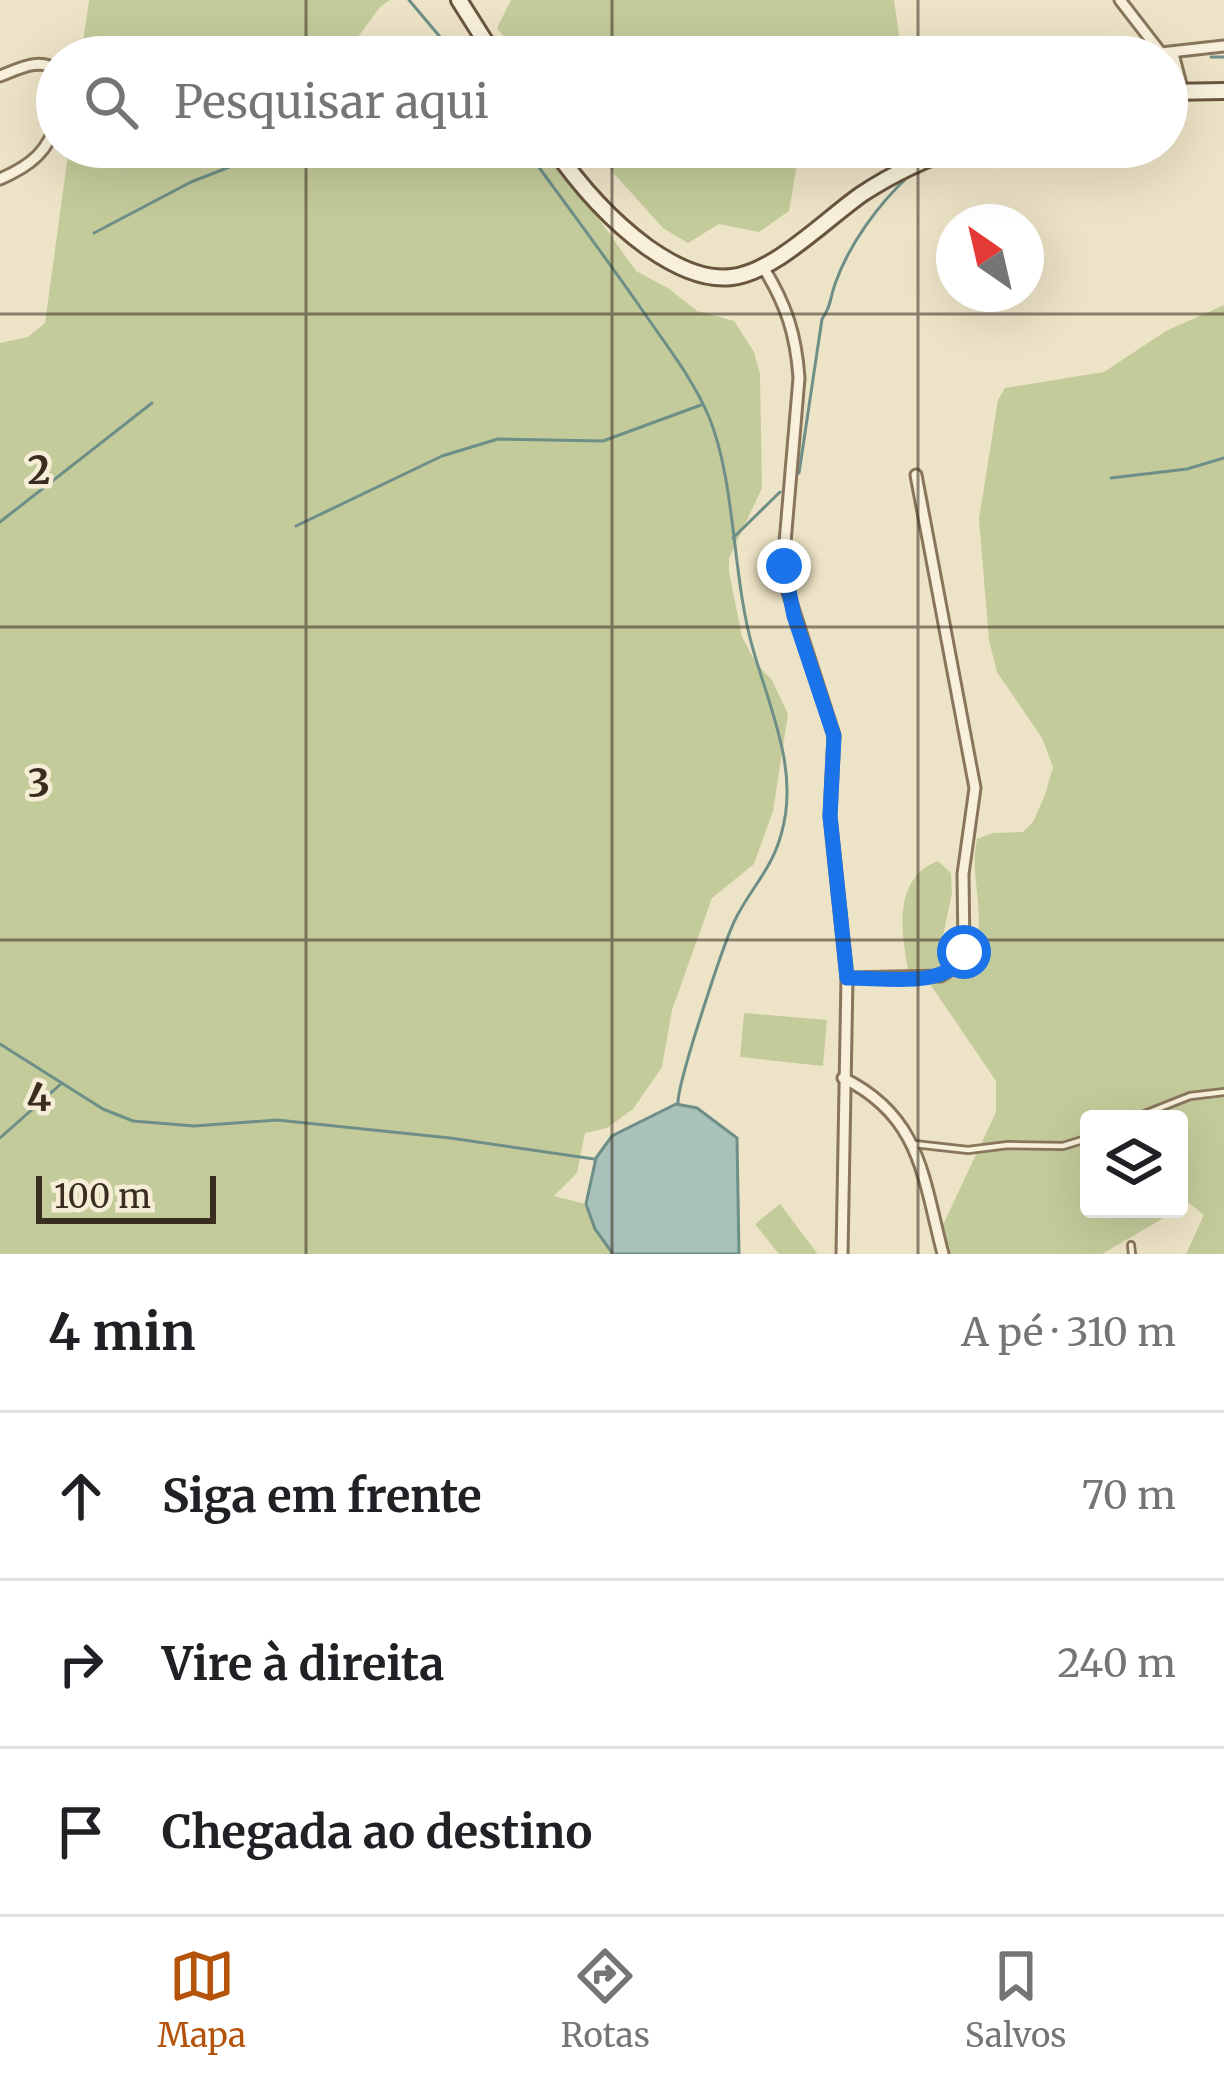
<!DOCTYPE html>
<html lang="pt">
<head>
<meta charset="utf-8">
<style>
	:root { --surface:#fff; --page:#f2f2f2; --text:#202124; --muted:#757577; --line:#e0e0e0; --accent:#b45309 }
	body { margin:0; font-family:Merriweather,serif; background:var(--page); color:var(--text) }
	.controls { position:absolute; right:36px; bottom:36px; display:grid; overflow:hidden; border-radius:12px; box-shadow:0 12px 48px #0002 }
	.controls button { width:108px; height:108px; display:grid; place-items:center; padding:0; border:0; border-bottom:3px solid var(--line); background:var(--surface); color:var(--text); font:60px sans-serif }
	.compass { position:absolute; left:936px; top:204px; width:108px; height:108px; border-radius:50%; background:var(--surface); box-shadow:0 12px 48px #0002; rotate:326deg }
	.scale { position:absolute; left:36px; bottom:30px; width:180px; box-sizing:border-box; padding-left:12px; border:6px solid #392d20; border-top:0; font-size:33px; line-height:42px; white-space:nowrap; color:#392d20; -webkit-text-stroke:9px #f5edd6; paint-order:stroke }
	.stop { position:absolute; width:36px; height:36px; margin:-27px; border:9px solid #1a73e8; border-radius:50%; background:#fff }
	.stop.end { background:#1a73e8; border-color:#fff; box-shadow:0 3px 12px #0008 }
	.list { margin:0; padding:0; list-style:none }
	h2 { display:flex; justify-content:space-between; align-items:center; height:156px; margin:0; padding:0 48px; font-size:51px }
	h2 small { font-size:39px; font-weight:400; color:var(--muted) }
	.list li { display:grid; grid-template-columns:78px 1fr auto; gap:36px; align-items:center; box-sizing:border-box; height:168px; padding:0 48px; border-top:3px solid var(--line) }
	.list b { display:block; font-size:45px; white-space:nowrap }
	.list em { font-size:39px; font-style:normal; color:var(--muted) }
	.icon { flex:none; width:66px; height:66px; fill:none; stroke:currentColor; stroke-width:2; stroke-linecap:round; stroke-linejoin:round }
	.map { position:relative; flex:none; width:1224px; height:1254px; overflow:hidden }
	.search { position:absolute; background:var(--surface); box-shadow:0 12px 48px #0002; left:36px; right:36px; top:36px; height:132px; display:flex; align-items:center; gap:30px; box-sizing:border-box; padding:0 42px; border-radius:66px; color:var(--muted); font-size:45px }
	.sheet { height:660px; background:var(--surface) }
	nav { display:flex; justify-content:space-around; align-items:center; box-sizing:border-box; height:168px; border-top:3px solid var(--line); background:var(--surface); font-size:33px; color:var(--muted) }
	nav a { display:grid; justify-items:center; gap:6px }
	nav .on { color:var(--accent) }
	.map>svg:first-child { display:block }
	.green { fill:#c4cb9a }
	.water { fill:#a8c1ba; stroke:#6e8f88; stroke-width:3 }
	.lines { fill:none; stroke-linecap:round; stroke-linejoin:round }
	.stream { stroke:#6e8f88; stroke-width:3 }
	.lane-casing { stroke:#88755c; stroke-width:10 }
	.street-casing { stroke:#88755c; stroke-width:15 }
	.secondary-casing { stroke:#6a563f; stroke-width:20 }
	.lane { stroke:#f8f0da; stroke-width:4.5 }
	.street { stroke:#f8f0da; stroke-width:9 }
	.secondary { stroke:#f8f0da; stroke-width:14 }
	.route { stroke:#1a73e8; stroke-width:15 }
	.grid { fill:none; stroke:#392d20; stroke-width:3; stroke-opacity:0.55 }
	.grid-label { font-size:39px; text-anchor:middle; font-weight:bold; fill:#392d20; stroke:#f5edd6; stroke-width:9; stroke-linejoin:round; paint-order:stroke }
</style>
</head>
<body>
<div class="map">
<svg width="1224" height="1254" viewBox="0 0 1224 1254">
	<rect width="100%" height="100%" fill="#ede3c6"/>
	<g class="green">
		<polygon points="89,0 390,0 380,7 343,57 81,57"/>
		<polygon points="511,0 894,0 901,48 880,57 841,43 820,51 816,57 520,57 497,28"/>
		<polygon points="69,147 504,147 524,167 541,157 559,163 636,271 668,288 697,311 734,321 754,352 760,374 762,488 729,558 729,572 742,637 756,663 772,680 788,714 773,811 754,864 712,898 672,1010 662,1067 633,1109 607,1128 585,1133 577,1173 554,1196 586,1204 595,1229 613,1254 0,1254 0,343 28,337 45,323"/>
		<polygon points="590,147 800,147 789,211 759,232 719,224 688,243 663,228"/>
		<path d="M1224 305V1254H1186L1204 1215 1189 1203 1179 1209V1119H1089V1209H1179L1102 1254H944L942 1227 996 1112V1081L928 981 910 979C902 939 890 879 938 861L951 873 952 893 940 950 949 963 963 966C995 930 967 882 977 839L993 833 1023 832 1033 822 1045 795 1053 767 1042 738 997 672 989 640 979 519 998 400 1005 388 1104 372 1166 331Z"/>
		<polygon points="744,1013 827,1020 823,1066 740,1057"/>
		<polygon points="780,1204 817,1253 816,1254 779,1254 755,1224"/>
	</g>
	<polygon class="water" points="676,1104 697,1108 737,1138 739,1254 613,1254 595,1229 586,1204 596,1158 612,1136"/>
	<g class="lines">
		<g class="stream">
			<polyline points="409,0 457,57"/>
			<polyline points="1211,57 1224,57"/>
			<path d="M524 147C565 203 607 259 647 317 669 349 694 381 709 417 736 483 732 577 753 649 770 710 800 771 781 835 771 871 749 890 734 922 723 946 677 1083 678 1104"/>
			<polyline points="94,233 191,182 281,147"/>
			<path d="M799 473 822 319C831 307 830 298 835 284 849 244 879 203 911 174"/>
			<polyline points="1111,478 1187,469 1224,458"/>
			<polyline points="0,522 152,403"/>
			<polyline points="296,526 442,456 498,439 603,441 701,405"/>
			<polyline points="733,538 780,492"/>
			<polyline points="0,1044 103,1109 133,1121 194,1126 277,1120 450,1138 594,1159"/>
			<polyline points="0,1138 62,1083"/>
		</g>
		<g class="lane-casing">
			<g id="lane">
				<polyline points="1132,1119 1190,1096 1224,1092"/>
				<polyline points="914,1144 968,1150 1008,1145 1063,1146 1089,1138"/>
				<polyline points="1131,1245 1132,1254"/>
			</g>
		</g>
		<g class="street-casing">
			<g id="street">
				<polyline points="1120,0 1161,53 1224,46"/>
				<polyline points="1173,54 1183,92"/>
				<path d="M0 76C19 69 39 57 57 70"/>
				<path d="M0 179C30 166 50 151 57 118"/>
				<path d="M763 267C786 304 796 334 799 378L783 566 786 586 834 735 830 816 847 978 842 1254"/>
				<polyline points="847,978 941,976 957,966 964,952 963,874 975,788 916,475"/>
				<path d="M843 1078C921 1116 923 1178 943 1254"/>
			</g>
		</g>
		<g class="secondary-casing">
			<g id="secondary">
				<polyline points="459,0 495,57"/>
				<polyline points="1167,92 1224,91"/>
				<path d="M553 147C579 185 610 220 647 247 671 264 702 281 732 277 775 272 826 219 862 194 894 173 926 158 961 147"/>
			</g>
		</g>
		<use href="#lane" class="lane"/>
		<use href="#street" class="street"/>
		<use href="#secondary" class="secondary"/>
	</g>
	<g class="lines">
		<path class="route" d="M784 566 794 616 834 736 830 816 847 978C881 977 950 991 964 952"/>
	</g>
	<path class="grid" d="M306 0V57M612 0V57M918 0V57M306 147V1254M612 147V1254M918 147V1254M0 314H1224M0 627H1224M0 940H1224"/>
	<g class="grid-label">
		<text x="39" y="484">2</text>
		<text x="39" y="797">3</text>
		<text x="39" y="1111">4</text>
	</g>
</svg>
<div class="controls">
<button><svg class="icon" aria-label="layers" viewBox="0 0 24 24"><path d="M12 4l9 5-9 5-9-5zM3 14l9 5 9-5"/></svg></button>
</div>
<svg class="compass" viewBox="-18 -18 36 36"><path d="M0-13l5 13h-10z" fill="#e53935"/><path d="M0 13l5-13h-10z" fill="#757577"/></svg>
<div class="scale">100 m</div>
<div class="stop" style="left:964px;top:952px"></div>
<div class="stop end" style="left:784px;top:566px"></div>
<div class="search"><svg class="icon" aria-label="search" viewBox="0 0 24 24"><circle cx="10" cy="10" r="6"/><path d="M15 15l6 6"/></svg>Pesquisar aqui</div>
</div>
<section class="sheet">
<h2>4 min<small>A pé · 310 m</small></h2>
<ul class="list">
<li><svg class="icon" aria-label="ahead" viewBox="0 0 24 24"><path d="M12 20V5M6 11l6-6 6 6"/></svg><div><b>Siga em frente</b></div><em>70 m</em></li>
<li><svg class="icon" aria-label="right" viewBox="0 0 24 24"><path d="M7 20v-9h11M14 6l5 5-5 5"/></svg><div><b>Vire à direita</b></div><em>240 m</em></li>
<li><svg class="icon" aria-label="arrive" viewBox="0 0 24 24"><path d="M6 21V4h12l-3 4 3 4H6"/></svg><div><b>Chegada ao destino</b></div></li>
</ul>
</section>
<nav>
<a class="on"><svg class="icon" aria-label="map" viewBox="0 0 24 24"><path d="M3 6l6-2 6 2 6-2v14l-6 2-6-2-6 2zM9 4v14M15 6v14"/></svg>Mapa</a>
<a><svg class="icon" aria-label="directions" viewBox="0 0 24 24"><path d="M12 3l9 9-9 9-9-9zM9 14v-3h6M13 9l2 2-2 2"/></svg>Rotas</a>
<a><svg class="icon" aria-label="saved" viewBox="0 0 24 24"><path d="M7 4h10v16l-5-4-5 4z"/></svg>Salvos</a>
</nav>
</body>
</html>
